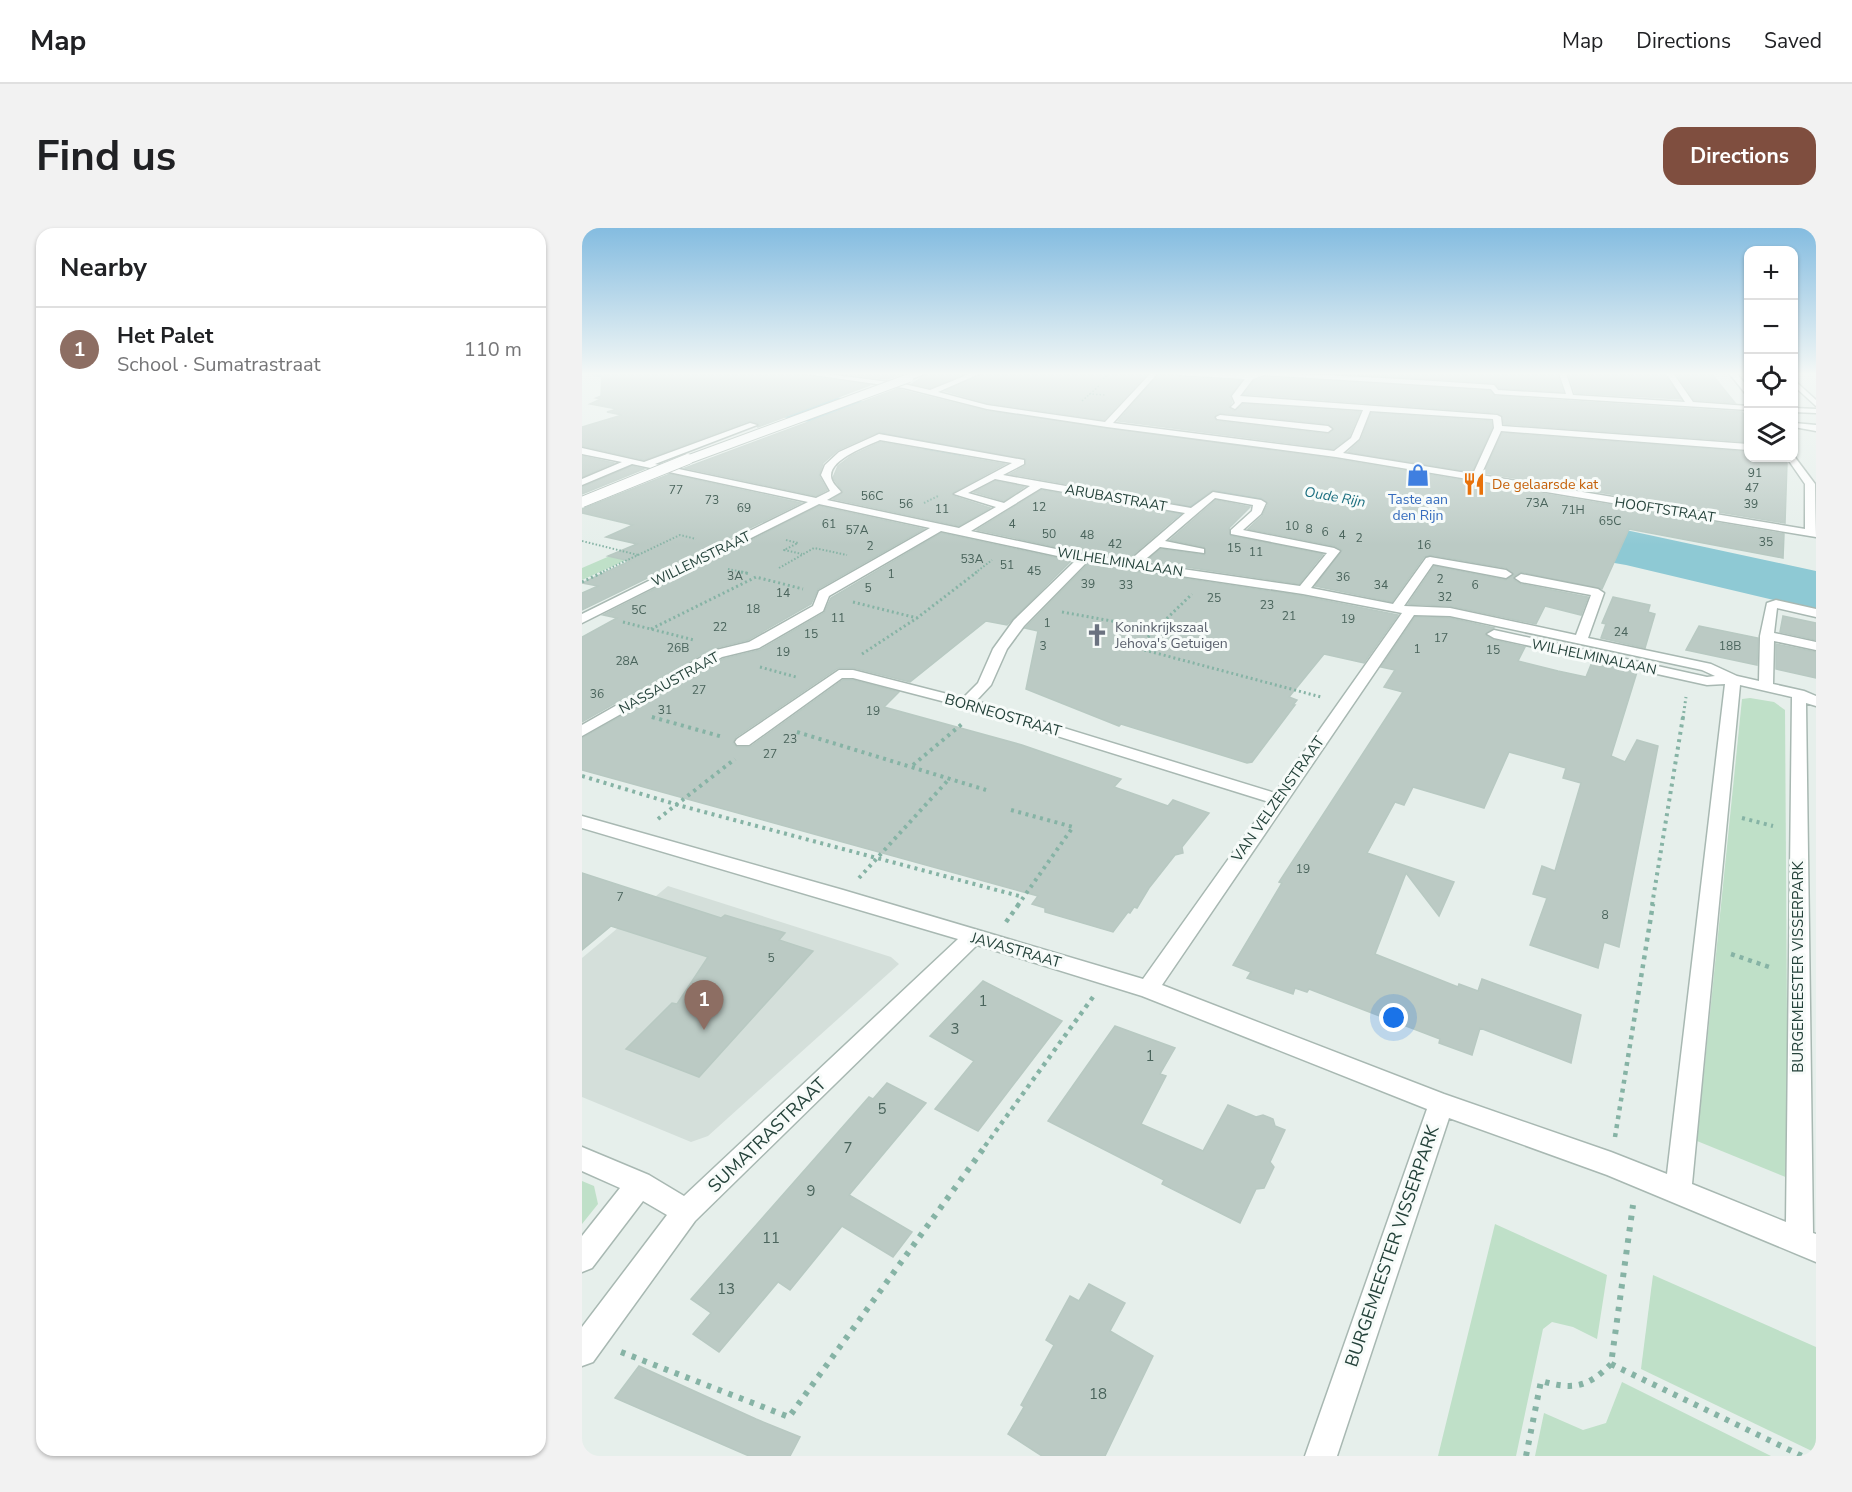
<!DOCTYPE html>
<html lang="en">
<head>
<meta charset="utf-8">
<style>
	:root { --surface:#fff; --page:#f2f2f2; --text:#202124; --muted:#757577; --line:#e0e0e0; --accent:#7f4e3f }
	body { margin:0; font-family:"Nunito Sans",sans-serif; background:var(--page); color:var(--text) }
	.controls { position:absolute; right:18px; top:18px; display:grid; overflow:hidden; border-radius:12px; box-shadow:0 2px 4px #0004 }
	.controls button { width:54px; height:54px; display:grid; place-items:center; padding:0; border:0; border-bottom:2px solid var(--line); background:var(--surface); color:var(--text); font:30px sans-serif }
	.you { position:absolute; left:812px; top:790px; width:21px; height:21px; margin:-15px; border:4px solid #fff; border-radius:50%; background:#1a73e8; box-shadow:0 0 0 9px #1a73e833 }
	.badge { display:grid; place-items:center; width:39px; height:39px; border-radius:50%; background:var(--accent); color:#fff; font-size:20px; font-weight:700 }
	.pin { position:absolute; translate:-50% -50px; filter:drop-shadow(0 2px 3px #0008) }
	.pin::after { content:''; position:absolute; top:32px; width:21px; height:18px; background:inherit; clip-path:polygon(0 0,100% 0,50% 100%) }
	.list { margin:0; padding:0; list-style:none }
	h2 { display:flex; justify-content:space-between; align-items:center; height:78px; margin:0; padding:0 24px; font-size:26px }
	h2 small { font-size:20px; font-weight:400; color:var(--muted) }
	.list li { display:grid; grid-template-columns:39px 1fr auto; gap:18px; align-items:center; box-sizing:border-box; height:84px; padding:0 24px; border-top:2px solid var(--line) }
	.list b { display:block; font-size:22px; white-space:nowrap }
	.list p { margin:0; font-size:20px; white-space:nowrap; color:var(--muted) }
	.list em { font-size:20px; font-style:normal; color:var(--muted) }
	.icon { flex:none; width:33px; height:33px; fill:none; stroke:currentColor; stroke-width:2; stroke-linecap:round; stroke-linejoin:round }
	.map { position:relative; flex:none; width:1234px; height:1228px; overflow:hidden; border-radius:18px }
	header { display:flex; align-items:center; gap:36px; box-sizing:border-box; height:84px; padding:0 30px; background:var(--surface); border-bottom:2px solid var(--line) }
	header strong { font-size:28px }
	nav { display:flex; gap:33px; margin-inline-start:auto; font-size:21px }
	.intro { display:flex; align-items:center; justify-content:space-between; box-sizing:border-box; height:144px; padding:0 36px }
	h1 { margin:0; font-size:42px }
	.button { padding:15px 27px; border-radius:18px; background:var(--accent); color:#fff; font-size:21px; font-weight:700 }
	main { display:flex; gap:36px; padding:0 36px }
	aside { flex:1; background:var(--surface); border-radius:18px; box-shadow:0 2px 4px #0004 }
	.map>svg:first-child { display:block }
	.built { fill:#d4dfda }
	.green { fill:#bfe0c8 }
	.water { fill:#8ec9d4 }
	.building { fill:#bbcac4; stroke:#b8c9c2; stroke-width:1.5; fill-rule:evenodd }
	.lines { fill:none; stroke-linecap:round; stroke-linejoin:round }
	.minor-casing { stroke:#a8b8b2; stroke-width:3 }
	.path-far5 { stroke:#86b3a5; stroke-width:1.5; stroke-dasharray:1.5 2; stroke-linecap:butt }
	.path-far4 { stroke:#86b3a5; stroke-width:2; stroke-dasharray:1.5 2; stroke-linecap:butt }
	.path-far3 { stroke:#86b3a5; stroke-width:3; stroke-dasharray:2 3; stroke-linecap:butt }
	.path-far2 { stroke:#86b3a5; stroke-width:4; stroke-dasharray:3 4.5; stroke-linecap:butt }
	.path-far1 { stroke:#86b3a5; stroke-width:4.5; stroke-dasharray:4 5; stroke-linecap:butt }
	.path { stroke:#86b3a5; stroke-width:6; stroke-dasharray:4.5 7; stroke-linecap:butt }
	.minor { fill:#fff; fill-rule:evenodd }
	.minor-bridge-far1-casing { stroke:#a8b8b2; stroke-width:10; stroke-linecap:butt }
	.minor-bridge-casing { stroke:#a8b8b2; stroke-width:12; stroke-linecap:butt }
	.minor-bridge-far1 { stroke:#fff; stroke-width:8 }
	.minor-bridge { stroke:#fff; stroke-width:10 }
	.labels { text-anchor:middle; dominant-baseline:central; stroke-width:6; stroke-linejoin:round; paint-order:stroke }
	.number-label { font-size:12px; fill:#4a645c }
	.far-food-label { font-size:14px; fill:#c56008; stroke:#f7fbf9; text-anchor:start }
	.far-water-label { font-size:14px; font-style:italic; fill:#1c6f80; stroke:#f7fbf9 }
	.far-street-label { font-size:14px; fill:#24423a; stroke:#f7fbf9 }
	.far-shop-label { font-size:14px; fill:#366cbe; stroke:#f7fbf9 }
	.far-worship-label { font-size:14px; fill:#5b616d; stroke:#f7fbf9; text-anchor:start }
	.street-label { font-size:15px; fill:#24423a; stroke:#f7fbf9 }
	.near-number-label { font-size:15px; fill:#4a645c }
	.near-street-label { font-size:18px; fill:#24423a; stroke:#f7fbf9 }
</style>
</head>
<body>
<header>
<strong>Map</strong>
<nav><a>Map</a><a>Directions</a><a>Saved</a></nav>
</header>
<div class="intro"><h1>Find us</h1><a class="button">Directions</a></div>
<main>
<aside>
<h2>Nearby<small></small></h2>
<ul class="list">
<li><span class="badge" style="background:#8d6e63">1</span><div><b>Het Palet</b><p>School · Sumatrastraat</p></div><em>110 m</em></li>
</ul>
</aside>
<div class="map">
<svg width="1234" height="1228" viewBox="0 0 1234 1228">
	<rect width="100%" height="100%" fill="#e6efeb"/>
	<polygon class="built" points="86,658 309,729 317,736 126,908 109,914 0,869 0,730"/>
	<g class="green">
		<polygon points="37,324 53,328 0,352 0,340"/>
		<polygon points="1168,470 1192,474 1203,482 1206,950 1115,913 1160,471"/>
		<polygon points="0,953 12,958 16,976 0,996"/>
		<polygon points="913,996 1025,1047 1015,1111 991,1099 970,1094 961,1101 934,1228 856,1228"/>
		<polygon points="1071,1047 1234,1119 1234,1225 1059,1141"/>
		<polygon points="1040,1154 1189,1228 953,1228 962,1185 1001,1202 1024,1195"/>
	</g>
	<path class="water" d="M0 145H102L170 155 1016 296 1234 343V382L1044 337 627 265 572 307 466 287 500 266 589 281 613 263 368 220 363 223 380 227 326 252 325 225C343 216 349 225 362 219L162 182Z"/>
	<g class="building">
		<polygon points="20,145 216,145 218,147 288,157 176,199 176,195 167,193 62,232 0,218 0,199 40,187 25,184 35,181 8,176 19,171 14,170 19,168"/>
		<polygon points="255,145 322,145 305,151"/>
		<polygon points="347,145 384,145 348,160 330,156"/>
		<polygon points="401,145 566,145 522,192 405,175 363,163"/>
		<path d="M578 145H592L598 149 659 153 648 167 650 174 647 179 652 183 661 176 778 184 767 209 751 221 536 193ZM638 185 746 196 752 201 746 206 635 193 632 188Z"/>
		<polygon points="741,145 975,145 981,164 917,160 912,155"/>
		<polygon points="1006,145 1082,145 1099,171 993,165 987,146 1007,147"/>
		<polygon points="1094,145 1129,145 1153,175 1112,172"/>
		<polygon points="681,149 908,163 913,168 1160,184 1167,192 1167,214 922,196 921,189 915,185 662,166 672,153"/>
		<polygon points="315,161 405,183 754,231 1202,306 1201,330 1047,301 1020,361 939,344 932,348 932,352 939,356 1006,369 999,387 963,378 954,396 868,378 826,376 852,338 924,352 932,347 924,340 848,327 842,329 810,374 733,358 760,322 752,318 666,301 680,288 686,276 679,270 631,262 608,278 428,246 443,238 444,231 297,204 256,222 241,235 237,248 245,262 234,268 103,240"/>
		<polygon points="789,185 909,193 910,200 890,244 766,224 779,212"/>
		<polygon points="920,205 1167,224 1167,230 1203,230 1205,235 1203,295 902,245"/>
		<polygon points="298,214 423,236 370,265 371,268 408,280 377,298 251,271 261,264 251,250 256,238 269,228"/>
		<polygon points="0,228 32,235 0,249"/>
		<polygon points="50,238 62,241 0,266 0,259"/>
		<polygon points="88,246 219,275 0,382 0,365 16,358 0,355 48,333 26,328 55,316 24,309 51,297 0,285 0,281"/>
		<polygon points="413,253 442,259 422,273 392,264"/>
		<polygon points="459,262 598,286 546,331 502,325 395,302"/>
		<polygon points="634,272 668,279 647,300 649,308 741,326 717,356 564,333 579,321 623,327 622,319 588,312"/>
		<polygon points="237,278 342,301 236,361 229,376 166,412 129,421 0,494 0,409 35,390 21,387"/>
		<polygon points="359,305 489,333 425,397 404,393 328,454 272,440 256,440 154,509 151,515 155,519 168,519 261,452 271,452 317,464 302,479 440,517 539,551 532,559 586,578 591,572 627,585 600,619 601,625 593,627 567,660 555,680 552,679 548,685 546,684 531,704 463,684 463,680 450,676 456,668 0,542 0,510 141,431 178,422 242,385 249,370"/>
		<polygon points="506,336 721,368 816,387 782,435 742,426 707,469 715,472 711,477 713,477 670,534 665,535 539,496 537,498 444,461 456,403 443,400"/>
		<polygon points="1031,369 1068,377 1066,384 1073,386 1063,420 1019,410 1024,396 1020,395"/>
		<polygon points="1201,388 1234,395 1234,412 1198,404"/>
		<polygon points="833,389 868,390 912,400 903,407 912,412 943,419 936,433 976,443 1004,449 1010,434 1055,444 1029,528 1043,534 1055,512 1076,518 1037,719 1022,714 1016,740 948,717 965,670 951,666 960,638 973,643 999,555 981,550 984,540 927,524 902,580 831,559 822,577 813,574 785,625 872,654 857,688 824,645 793,726 876,759 877,756 896,763 900,751 999,787 989,835 898,800 890,827 857,815 858,811 727,761 725,764 713,760 711,766 665,750 669,744 651,737 700,655 697,654 821,464 802,459 813,442 799,439"/>
		<polygon points="1117,398 1176,410 1175,437 1104,422"/>
		<polygon points="1194,416 1234,424 1234,450 1194,441"/>
		<polygon points="0,645 139,690 143,687 203,705 197,712 231,723 117,849 44,821 90,775 95,776 126,729 29,698 0,722"/>
		<polygon points="401,753 480,793 396,903 353,881 392,833 348,808"/>
		<polygon points="533,798 593,820 578,846 584,848 559,896 621,923 646,877 674,889 681,887 691,891 693,898 703,902 688,934 692,939 682,960 674,961 658,995 580,956 582,952 466,893"/>
		<polygon points="305,855 344,875 267,967 330,1004 311,1029 260,998 208,1062 196,1054 137,1124 111,1106 129,1085 109,1071 287,869 291,871"/>
		<polygon points="507,1056 543,1075 528,1103 571,1128 523,1228 460,1228 426,1206 442,1179 439,1177 472,1117 464,1112 488,1068 497,1073"/>
		<polygon points="57,1138 174,1191 218,1209 208,1228 167,1228 33,1170"/>
	</g>
	<g class="lines">
		<g class="minor-casing">
			<g id="minor">
				<path d="M218 145H238L322 156 348 162 390 145H399L356 164 405 177 523 194 569 145H576L531 195 752 223 769 210 781 182 660 174 653 181 649 179 653 175 650 168 663 151 598 147 594 145C700 143 806 150 912 157L916 162 984 166 977 145H984L991 167 1103 174 1084 145H1091L1111 174 1166 178V182L913 166 909 161 681 147 671 151 658 168 915 187 919 189 920 198 1166 216V222L919 203 899 247 1223 301V256L1205 230 1212 228 1233 256 1234 309 754 229 525 199 405 181 322 160ZM788 183 911 191 912 200 891 246 761 225 777 211Z"/>
				<polygon points="335,145 345,145 327,152 323,150"/>
				<polygon points="1147,145 1154,145 1166,159 1166,165 1163,165"/>
				<polygon points="1212,152 1234,172 1234,178 1212,158"/>
				<polygon points="1212,180 1234,181 1234,185 1212,184"/>
				<polygon points="638,187 746,198 750,201 746,204 635,191 634,189"/>
				<path d="M168 195 175 197 73 236 234 270 248 263 239 247 243 237 257 224 297 206 442 232V236L421 247 609 280 631 264 679 272 684 275 679 286 661 302 752 320 758 323 729 360 811 376 844 330 848 329 924 342 930 346 924 350 851 336 822 378 868 380 994 407 1009 367 939 354 933 350 939 346 1016 361 1022 365 1006 410 1129 436 1155 448 1177 453 1178 408 1185 375 1194 372 1234 381V389L1195 380 1192 405 1234 414V422L1192 413 1191 456 1222 463 1234 468V478L1224 475 1231 1005 1234 1006V1034L1025 947 867 890 755 1228H723L845 881 560 768 395 717 113 993 11 1134 0 1138V1099L85 987 61 973 10 1040 0 1044V1008L38 960 0 943V919L67 947 102 968 376 711 0 600V588L261 662 561 751 687 574 379 478 271 450H260L167 517H155L153 514 155 511 257 442H271L381 470 396 455 411 421 432 392 494 332 359 303 247 368 241 383 177 420 140 429 0 508V497L130 423 167 414 231 378 237 363 348 300 237 276 0 395V386L226 274 50 236 0 257V251L40 234 0 226V220L62 234ZM298 212 430 235 372 266 414 279 377 300 245 272 259 264C255 259 249 254 249 248 248 231 285 218 298 212ZM413 251 448 258 422 275 386 265ZM459 260 603 285 547 333 502 327 389 303ZM633 270 671 277 670 283 649 302V306L745 325 718 358 559 335 578 319 622 325V321L583 313ZM505 334 721 366 820 385 693 565 394 473 409 457 425 421 442 398ZM832 387 868 388 1120 442 1133 448 1125 449 912 402 905 406 912 410 1125 457 1143 456 1085 946 1029 924 862 866 580 757ZM1158 457 1210 469 1204 994 1110 956Z"/>
				<polygon points="1212,195 1234,197 1234,203 1212,199"/>
			</g>
		</g>
		<g class="path-far5">
			<polyline points="521,151 528,145"/>
			<polyline points="507,166 524,167"/>
			<polyline points="500,173 518,157"/>
		</g>
		<g class="path-far4">
			<polyline points="342,275 356,268"/>
			<polyline points="204,312 216,315 202,322 220,326"/>
			<polyline points="0,313 56,327"/>
			<polyline points="197,340 232,320 265,327"/>
			<polyline points="146,341 166,345"/>
			<polyline points="18,345 98,307 114,311"/>
			<polyline points="393,345 410,332"/>
		</g>
		<g class="path-far3">
			<polyline points="159,344 168,346"/>
			<polyline points="0,354 21,344"/>
			<polyline points="271,374 335,390"/>
			<polyline points="480,384 574,401 555,420 739,469"/>
			<polyline points="41,394 112,412"/>
			<polyline points="69,401 174,349 221,361"/>
			<polyline points="574,401 610,366"/>
			<polyline points="280,426 335,390 395,344"/>
			<polyline points="178,439 214,449"/>
			<polyline points="70,489 75,490"/>
			<polyline points="1101,490 1104,469"/>
		</g>
		<g class="path-far2">
			<polyline points="70,489 141,509"/>
			<polyline points="215,504 404,562"/>
			<polyline points="331,537 380,496"/>
			<polyline points="0,548 96,577 441,669"/>
			<polyline points="429,582 491,599 436,677"/>
			<polyline points="1160,590 1191,598"/>
			<polyline points="76,591 153,531"/>
			<polyline points="277,650 368,550"/>
			<polyline points="1070,677 1101,489"/>
		</g>
		<g class="path-far1">
			<polyline points="424,694 437,676"/>
			<polyline points="1149,726 1190,740"/>
			<polyline points="1033,909 1071,676"/>
			<polyline points="403,918 511,769"/>
		</g>
		<g class="path">
			<polyline points="39,1124 207,1189 404,917"/>
			<polyline points="1029,1136 1220,1228"/>
			<path d="M944 1228 959 1153C991 1162 1005 1160 1029 1136L1051 977"/>
		</g>
		<use href="#minor" class="minor"/>
		<g class="minor-bridge-far1-casing">
			<polyline id="minor-bridge-far1" points="102,233 327,150"/>
		</g>
		<g class="minor-bridge-casing">
			<polyline id="minor-bridge" points="0,274 106,231"/>
		</g>
		<use href="#minor-bridge-far1" class="minor-bridge-far1"/>
		<use href="#minor-bridge" class="minor-bridge"/>
	</g>
	<linearGradient id="sky" x2="0" y2="1"><stop stop-color="#84bce0"/><stop offset="0.46" stop-color="#f4f8f6"/><stop offset="1" stop-color="#f4f8f6" stop-opacity="0"/></linearGradient>
	<rect width="1234" height="317" fill="url(#sky)"/>
	<defs>
		<g id="shop-bare" transform="scale(1.8)"><path d="M-5-2.5h2.3a2.7 3.5 0 0 1 5.4 0H5L5.5 6h-11ZM-1.5-2.5h3a1.5 2.3 0 0 0-3 0Z" fill="#3f7fe0" stroke="#f7fbf9" stroke-width="2.5" paint-order="stroke"/></g>
		<g id="restaurant-bare" transform="scale(1.8)"><path d="M-5-6h1v4h1v-4h1v4h1v-4h1v5L-1.5 .5V6h-2V.5L-5-1ZM5-6V6H3V1.5H1.5Q1.5-4 5-6Z" fill="#e8710a" stroke="#f7fbf9" stroke-width="2.5" paint-order="stroke"/></g>
		<g id="church-bare" transform="scale(1.8)"><path d="M-1.2-6h2.4v3.5h3.3v2.4h-3.3V6h-2.4V-.1h-3.3v-2.4h3.3Z" fill="#6b7280" stroke="#f7fbf9" stroke-width="2.5" paint-order="stroke"/></g>
	</defs>
	<g fill-rule="evenodd">
		<use href="#shop-bare" x="836" y="247"/>
		<use href="#restaurant-bare" x="892" y="256"/>
		<use href="#church-bare" x="515" y="407"/>
	</g>
	<g class="labels">
		<g class="number-label">
			<text x="1173" y="245">91</text>
			<text x="1170" y="260">47</text>
			<text x="94" y="262">77</text>
			<text x="290" y="268">56C</text>
			<text x="130" y="272">73</text>
			<text x="955" y="275">73A</text>
			<text x="324" y="276">56</text>
			<text x="1169" y="276">39</text>
			<text x="457" y="279">12</text>
			<text x="162" y="280">69</text>
			<text x="360" y="281">11</text>
			<text x="991" y="282">71H</text>
			<text x="1028" y="293">65C</text>
			<text x="247" y="296">61</text>
			<text x="430" y="296">4</text>
			<text x="710" y="298">10</text>
			<text x="727" y="301">8</text>
			<text x="275" y="302">57A</text>
			<text x="743" y="304">6</text>
			<text x="467" y="306">50</text>
			<text x="505" y="307">48</text>
			<text x="760" y="307">4</text>
			<text x="777" y="310">2</text>
			<text x="1184" y="314">35</text>
			<text x="533" y="316">42</text>
			<text x="842" y="317">16</text>
			<text x="288" y="318">2</text>
			<text x="652" y="320">15</text>
			<text x="674" y="324">11</text>
			<text x="390" y="331">53A</text>
			<text x="425" y="337">51</text>
			<text x="452" y="343">45</text>
			<text x="309" y="346">1</text>
			<text x="153" y="348">3A</text>
			<text x="761" y="349">36</text>
			<text x="858" y="351">2</text>
			<text x="506" y="356">39</text>
			<text x="544" y="357">33</text>
			<text x="799" y="357">34</text>
			<text x="893" y="357">6</text>
			<text x="286" y="360">5</text>
			<text x="201" y="365">14</text>
			<text x="863" y="369">32</text>
			<text x="632" y="370">25</text>
			<text x="685" y="377">23</text>
			<text x="171" y="381">18</text>
			<text x="57" y="382">5C</text>
			<text x="707" y="388">21</text>
			<text x="256" y="390">11</text>
			<text x="766" y="391">19</text>
			<text x="465" y="395">1</text>
			<text x="138" y="399">22</text>
			<text x="1039" y="404">24</text>
			<text x="229" y="406">15</text>
			<text x="859" y="410">17</text>
			<text x="461" y="418">3</text>
			<text x="1148" y="418">18B</text>
			<text x="96" y="420">26B</text>
			<text x="835" y="421">1</text>
			<text x="911" y="422">15</text>
			<text x="201" y="424">19</text>
			<text x="45" y="433">28A</text>
			<text x="117" y="462">27</text>
			<text x="15" y="466">36</text>
			<text x="83" y="482">31</text>
			<text x="291" y="483">19</text>
			<text x="208" y="511">23</text>
			<text x="188" y="526">27</text>
			<text x="721" y="641">19</text>
			<text x="38" y="669">7</text>
			<text x="1023" y="687">8</text>
			<text x="189" y="730">5</text>
		</g>
		<g class="far-food-label">
			<text x="910" y="256">De gelaarsde kat</text>
		</g>
		<g class="far-water-label">
			<text transform="translate(753 269) rotate(10)">Oude Rijn</text>
		</g>
		<g class="far-street-label">
			<text transform="translate(534 270) rotate(10)">ARUBASTRAAT</text>
			<text transform="translate(1083 282) rotate(9)">HOOFTSTRAAT</text>
			<text transform="translate(119 331) rotate(-26)">WILLEMSTRAAT</text>
			<text transform="translate(538 334) rotate(9)">WILHELMINALAAN</text>
			<text transform="translate(1012 429) rotate(12)">WILHELMINALAAN</text>
			<text transform="translate(87 455) rotate(-29)">NASSAUSTRAAT</text>
		</g>
		<g class="far-shop-label">
			<text x="836" y="271">Taste aan<tspan x="836" dy="16">den Rijn</tspan></text>
		</g>
		<g class="far-worship-label">
			<text x="533" y="399">Koninkrijkszaal<tspan x="533" dy="16">Jehova's Getuigen</tspan></text>
		</g>
		<g class="street-label">
			<text transform="translate(421 487) rotate(16)">BORNEOSTRAAT</text>
			<text transform="translate(696 571) rotate(-55)">VAN VELZENSTRAAT</text>
			<text transform="translate(434 722) rotate(16)">JAVASTRAAT</text>
			<text transform="translate(1216 739) rotate(-90)">BURGEMEESTER VISSERPARK</text>
		</g>
		<g class="near-number-label">
			<text x="401" y="773">1</text>
			<text x="373" y="801">3</text>
			<text x="568" y="828">1</text>
			<text x="300" y="881">5</text>
			<text x="266" y="920">7</text>
			<text x="229" y="963">9</text>
			<text x="189" y="1010">11</text>
			<text x="144" y="1061">13</text>
			<text x="516" y="1166">18</text>
		</g>
		<g class="near-street-label">
			<text transform="translate(185 907) rotate(-44)">SUMATRASTRAAT</text>
			<text transform="translate(810 1018) rotate(-71)">BURGEMEESTER VISSERPARK</text>
		</g>
	</g>
</svg>
<div class="controls">
<button>+</button>
<button>−</button>
<button><svg class="icon" aria-label="locate" viewBox="0 0 24 24"><circle cx="12" cy="12" r="6"/><path d="M12 2v4M12 18v4M2 12h4M18 12h4"/></svg></button>
<button><svg class="icon" aria-label="layers" viewBox="0 0 24 24"><path d="M12 4l9 5-9 5-9-5zM3 14l9 5 9-5"/></svg></button>
</div>
<div class="you"></div>
<div class="pin badge" style="left:122px;top:802px;background:#8d6e63">1</div>
</div>
</main>
</body>
</html>
